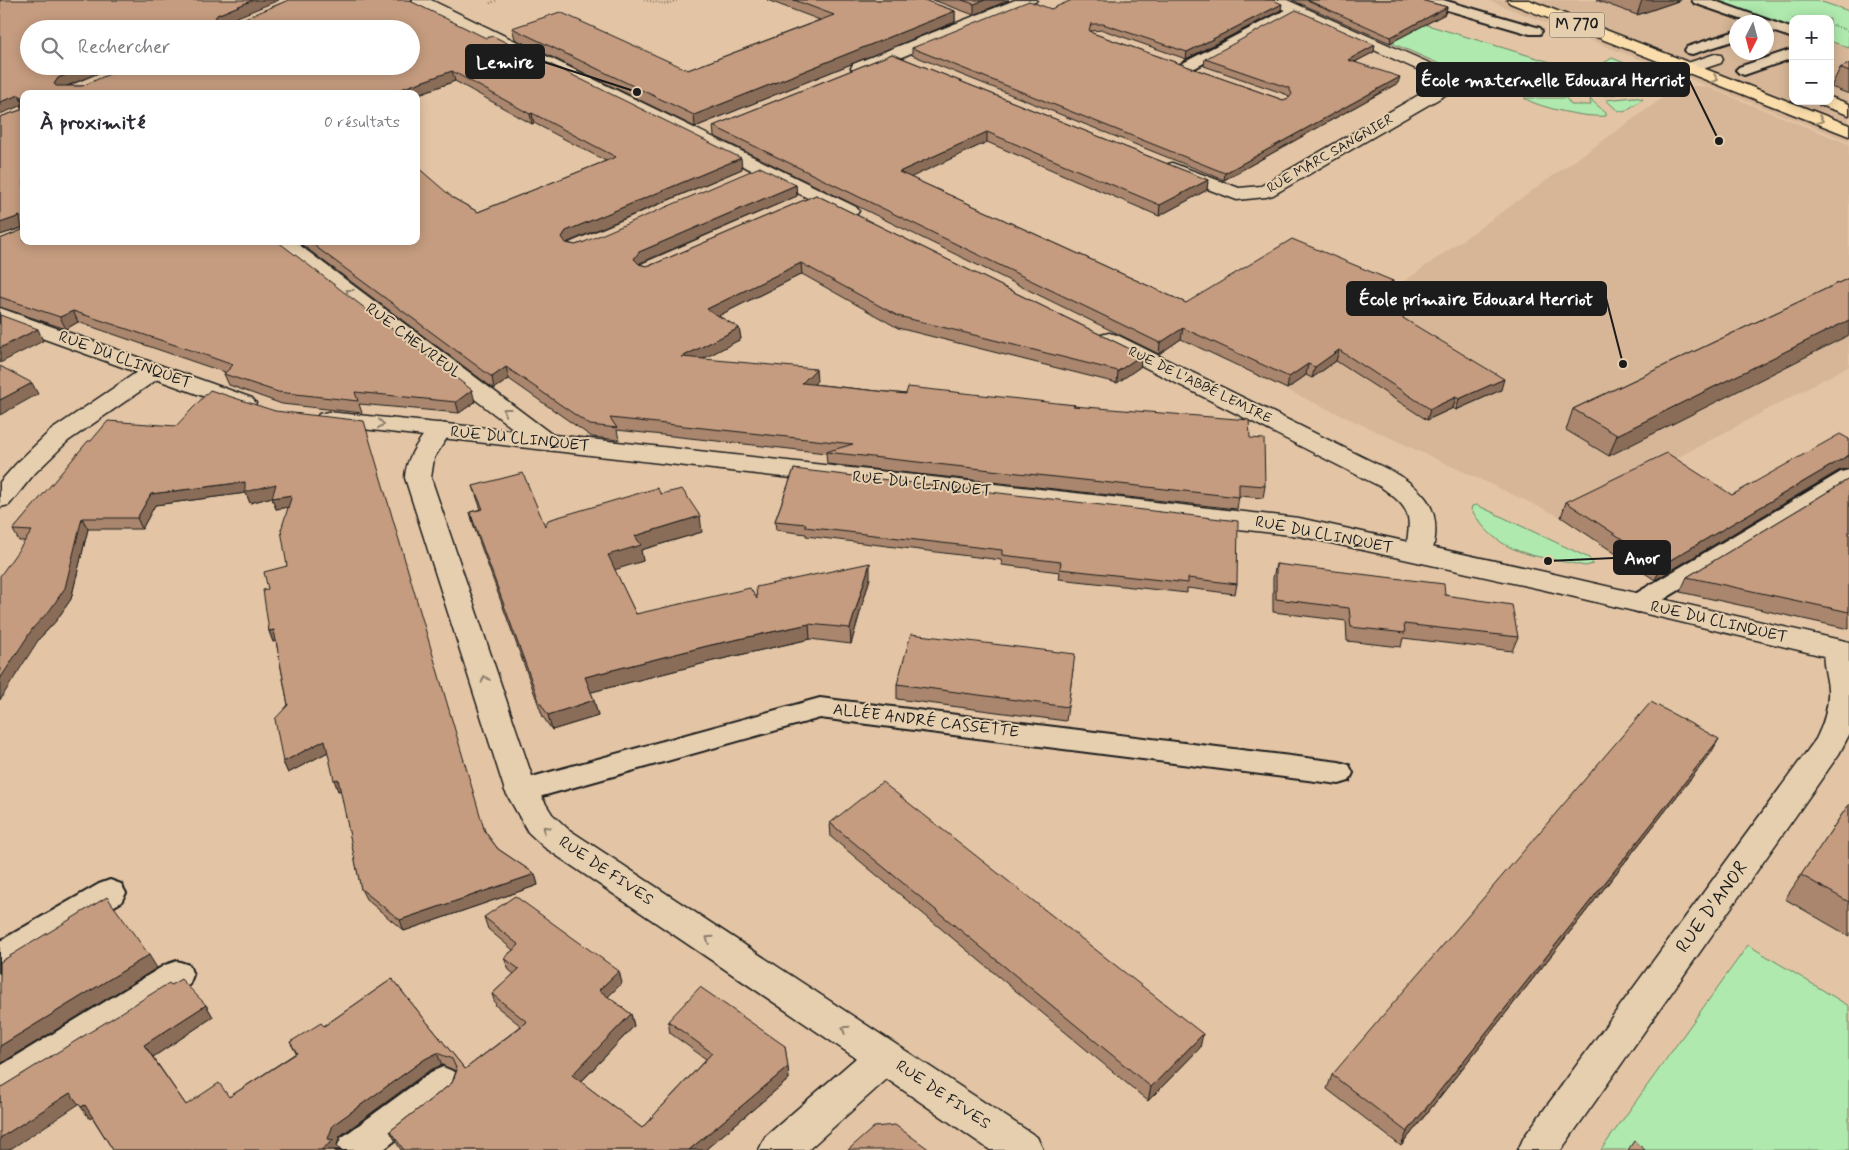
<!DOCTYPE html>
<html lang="fr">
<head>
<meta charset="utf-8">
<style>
	:root { --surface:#fff; --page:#f2f2f3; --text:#2b2b33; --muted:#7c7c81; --line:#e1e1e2 }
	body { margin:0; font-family:Mynerve,sans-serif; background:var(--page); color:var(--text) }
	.controls { position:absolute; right:15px; top:15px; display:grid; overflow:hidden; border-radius:10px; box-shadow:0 2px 12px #0003 }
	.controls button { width:45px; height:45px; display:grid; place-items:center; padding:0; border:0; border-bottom:1px solid var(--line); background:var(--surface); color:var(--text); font:25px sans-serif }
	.compass { position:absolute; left:1729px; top:15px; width:45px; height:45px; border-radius:50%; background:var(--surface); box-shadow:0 2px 12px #0003; rotate:186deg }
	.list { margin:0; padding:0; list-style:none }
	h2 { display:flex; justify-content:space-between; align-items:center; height:65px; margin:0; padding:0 20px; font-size:21px }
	h2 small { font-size:16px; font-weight:400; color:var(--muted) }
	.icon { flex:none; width:28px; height:28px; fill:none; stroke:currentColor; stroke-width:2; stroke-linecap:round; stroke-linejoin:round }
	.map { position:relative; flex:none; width:1849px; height:1150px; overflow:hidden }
	.search { position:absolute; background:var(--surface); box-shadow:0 2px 12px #0003; left:20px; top:20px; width:400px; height:55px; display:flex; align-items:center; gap:12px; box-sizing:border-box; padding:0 18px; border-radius:28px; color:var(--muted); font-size:19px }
	.panel { position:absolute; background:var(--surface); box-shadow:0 2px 12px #0003; left:20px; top:90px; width:400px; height:155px; border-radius:10px }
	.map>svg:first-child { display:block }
	.built { fill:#d6b697; fill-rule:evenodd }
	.green { fill:#afe9ae; stroke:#668265 }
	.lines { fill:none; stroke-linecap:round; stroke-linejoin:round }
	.service-casing { stroke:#1c1c1c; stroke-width:4 }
	.minor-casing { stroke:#1c1c1c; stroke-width:3 }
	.tertiary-casing { stroke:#1c1c1c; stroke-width:3 }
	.primary-casing { stroke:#1c1c1c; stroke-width:3 }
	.path { stroke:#1c1c1c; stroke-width:2; stroke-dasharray:0.5 2.5; stroke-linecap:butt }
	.service { fill:#e6cfaf; fill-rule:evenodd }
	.minor { fill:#e6cfaf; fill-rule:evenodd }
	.tertiary { fill:#e6cfaf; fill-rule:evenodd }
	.primary { fill:#faddab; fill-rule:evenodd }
	.wall { fill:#a9866d; stroke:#1c1c1c; fill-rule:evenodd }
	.shaded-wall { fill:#8a6d59; stroke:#1c1c1c }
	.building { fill:#c59c7f; stroke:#1c1c1c; fill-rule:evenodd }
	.oneway { stroke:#96866b }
	.oneway2 { stroke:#8b7e6d }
	.labels { text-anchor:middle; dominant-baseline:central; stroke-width:4; stroke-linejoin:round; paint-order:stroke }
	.far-street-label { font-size:14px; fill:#1c1c1c; stroke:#e6cfaf }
	.shield { fill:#e6cfaf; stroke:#595248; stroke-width:1 }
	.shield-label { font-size:15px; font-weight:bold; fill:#1c1c1c }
	.street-label { font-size:16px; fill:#1c1c1c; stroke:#e6cfaf }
	.near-street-label { font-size:19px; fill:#1c1c1c; stroke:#e6cfaf }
	.leader { fill:none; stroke:#1c1c1c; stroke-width:2 }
	.callout-dot { fill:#1c1c1c; stroke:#e6cfaf; stroke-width:2 }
	.callout { fill:#1c1c1c; stroke:#1c1c1c; stroke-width:2 }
	.callout-label { font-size:18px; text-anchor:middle; font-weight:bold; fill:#fff }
</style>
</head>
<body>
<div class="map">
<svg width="1849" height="1150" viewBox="0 0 1849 1150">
	<rect width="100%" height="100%" fill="#e3c5a5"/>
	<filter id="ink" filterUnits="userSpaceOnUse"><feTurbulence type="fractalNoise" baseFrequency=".02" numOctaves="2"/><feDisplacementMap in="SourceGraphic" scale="10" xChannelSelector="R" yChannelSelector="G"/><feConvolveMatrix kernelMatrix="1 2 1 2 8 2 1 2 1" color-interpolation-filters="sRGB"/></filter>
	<g filter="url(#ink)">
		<g class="built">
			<path d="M1487 0H1714L1793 28V101H1830V41L1849 48V141ZM1736 22H1766V52H1736Z"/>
			<polygon points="1681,85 1707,87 1849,144 1849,366 1649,473 1561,517 1263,379 1330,334"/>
		</g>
		<g class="green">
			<path d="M1295 0H1344L1587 73 1612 58 1644 71C1594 83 1528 88 1478 77 1452 71 1427 58 1403 48 1367 32 1331 16 1295 0Z"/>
			<polygon points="1714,0 1816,0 1849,11 1849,48 1830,41 1830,19 1793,19 1793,28"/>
			<polygon points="1634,97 1643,99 1624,112 1617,110 1606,100"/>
			<path d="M1524 98H1566L1571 105H1591L1590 99 1606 113V116C1586 118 1540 108 1524 98Z"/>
			<path d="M1477 505 1589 558 1593 564 1585 566C1535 555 1499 557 1471 509L1472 506Z"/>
			<polygon points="1748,945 1849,1006 1849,1150 1601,1150"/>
		</g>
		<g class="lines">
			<g class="service-casing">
				<g id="service">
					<polygon points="1421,0 1443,0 1540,28 1542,31 1540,34 1530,34 1423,3"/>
					<polygon points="1692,0 1712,0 1793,29 1793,38 1766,29 1766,22 1749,22 1694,3"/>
					<polygon points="1295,5 1300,6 1302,9 1300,12 1191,70 1181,70 1178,67 1181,64"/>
					<polygon points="1736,31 1736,40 1692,54 1687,53 1685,50 1687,47"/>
					<polygon points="1793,49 1793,58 1744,75 1739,73 1736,70 1739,67"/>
					<polygon points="1849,470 1849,487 1648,609 1639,612 1630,609 1626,603 1630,597 1841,472"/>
					<polygon points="820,698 1339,762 1349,765 1353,773 1349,781 1339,784 820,718 521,802 511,799 506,791 511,783 521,780"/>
					<polygon points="110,880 121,884 126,893 121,902 11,968 0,972 0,941 99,884"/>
					<polygon points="177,961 189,965 193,975 189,985 12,1096 0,1101 0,1066 165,965"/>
					<polygon points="443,1067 455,1072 460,1083 455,1094 383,1150 336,1150 341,1138 431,1072"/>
				</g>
			</g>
			<g class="minor-casing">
				<g id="minor">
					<polygon points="411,0 431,0 856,207 859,211 856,215 849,217 842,215 414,3"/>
					<polygon points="1015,0 1037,0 1034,3 865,72 853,72 851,68 853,64"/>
					<polygon points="1266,0 1287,0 1461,77 1480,80 1589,84 1618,82 1654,74 1715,54 1721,55 1723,59 1721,63 1655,85 1609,94 1503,92 1459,87 1273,195 1266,197 1237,200 1165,173 1163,169 1165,165 1172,163 1239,188 1261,186 1443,81 1269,3"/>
					<polygon points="271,241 294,241 554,436 557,441 554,446 545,448 536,446 274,245"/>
					<path d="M1109 333 1117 335 1399 475C1423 492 1438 505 1435 537 1434 545 1433 552 1429 559L1419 562 1409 559 1405 553C1412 516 1412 509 1381 487L1101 345 1098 340 1101 335Z"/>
					<polygon points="154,364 162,366 166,371 162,376 68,441 34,474 9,505 0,507 0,482 16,464 50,431 146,366"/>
					<path d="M440 423 449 425 452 430 434 458 431 478 536 788 552 814 568 829 1037 1137 1043 1150H990L887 1079 808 1150H759L765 1137 856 1058 544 847 528 832 505 791 405 478C406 457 419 441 431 425Z"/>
					<path d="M1837 639 1847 642 1849 645V735L1839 754 1561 1150H1518L1524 1137 1816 739C1824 723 1829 707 1828 689 1827 674 1819 655 1827 642Z"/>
				</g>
			</g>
			<g class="tertiary-casing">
				<g id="tertiary">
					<polygon points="0,308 252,398 256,403 252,408 244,410 236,408 0,323"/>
					<polygon points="328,412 545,434 1299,518 1545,572 1849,642 1849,662 1545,590 1299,536 319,424 316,419 319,414"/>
				</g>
			</g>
			<g class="primary-casing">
				<g id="primary">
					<polygon points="1507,0 1529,0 1849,125 1849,136 1510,3"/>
					<polygon points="1830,97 1849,104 1849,115 1820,105 1817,101 1830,101"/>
				</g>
			</g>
			<g class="path">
				<polyline points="644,0 666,4 679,0"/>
				<polyline points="490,3 498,0"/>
				<polyline points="1830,24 1849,31"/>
			</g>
			<use href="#service" class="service"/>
			<use href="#minor" class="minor"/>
			<use href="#tertiary" class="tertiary"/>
			<use href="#primary" class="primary"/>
		</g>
		<g class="wall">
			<path d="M0 0 238 21 289 0 742 169 568 243 575 245 796 185 797 196 640 264 646 266 654 264 816 195 1142 355 1140 367 1117 383 898 328 802 274 718 316 739 328 741 339 702 359 817 381 813 384 906 394 1075 405 1074 406 1250 438 1265 486 1263 498 1239 496 1237 509 827 464 826 453 617 430 619 440 592 437 509 379 494 389 297 241H416L453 198 478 212 606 161 534 123 532 124 455 81 416 95V94H24L475 402 459 413 359 404 362 413 282 404 229 385 224 374 225 372 206 366 78 322 66 329 0 307V239L22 230V228L0 235V117L21 110V106ZM29 29 411 66 82 86H68L115 66H29Z"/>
			<polygon points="767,0 924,0 955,11 955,22 695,127 515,39 512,28 688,70 820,20"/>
			<polygon points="933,0 1009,0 974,15"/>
			<polygon points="1292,0 1421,0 1447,7 1445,14 1390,43"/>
			<polygon points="1596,0 1681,0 1637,15"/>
			<polygon points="1051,9 1281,10 1186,59 1103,30 1090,31 1092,33 1283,100 1289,98 1288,95 1204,66 1205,59 1374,52 1355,62 1398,83 1224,180 912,55 912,48"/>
			<polygon points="892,54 1208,180 1207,190 1159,216 987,142 910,177 1186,303 1393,281 1390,291 1375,302 1501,390 1456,410 1453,408 1427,420 1336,361 1312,378 1306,375 1287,389 1181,339 1159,354 714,136 713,126"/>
			<polygon points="1849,64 1849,94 1831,87 1840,68"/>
			<polygon points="1849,278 1609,456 1566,430 1573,409"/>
			<polygon points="275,411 486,833 498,849 535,874 538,885 404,931 366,899 361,889 341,790 338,791 328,752 288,773 283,762 288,705 276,641 273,642 269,631 268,589 287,566 288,507 276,509 272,498 272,497 250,503 246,493 155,505 142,529 88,529 71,599 56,621 39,639 25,541 19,541 13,530 91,441 176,426"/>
			<polygon points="1849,439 1849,469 1840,470 1655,580 1561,517 1566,502 1732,495"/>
			<polygon points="794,469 1237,584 1235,594 1187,588 1187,593 1059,579 1060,572 1002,565 1001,560 806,536 806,534 776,530 775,521"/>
			<polygon points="1849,479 1849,629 1680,592 1687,577"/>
			<polygon points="473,486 545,526 661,494 702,532 641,550 643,561 614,569 636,614 757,599 870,578 851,644 810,639 713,661 591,692 594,700 598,716 552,730 543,717 474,527 470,512 481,509 478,501"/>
			<polygon points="1276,564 1445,595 1518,637 1512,651 1403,638 1401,647 1347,641 1346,621 1273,612 1273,578"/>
			<polygon points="1073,669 1066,721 897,699 897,684"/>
			<polygon points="1711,753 1401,1146 1327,1089 1332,1075"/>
			<polygon points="1849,804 1849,936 1785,899"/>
			<polygon points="830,823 1200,1048 1148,1101 831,837"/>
			<polygon points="484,917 622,983 608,997 631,1014 634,1026 581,1082 642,1128 706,1059 670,1033 668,1021 785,1046 789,1079 705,1150 401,1150 396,1142 390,1131 452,1083 456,1071 442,1065 430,1070 340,1136 337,1145 340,1150 113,1150 92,1117 90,1119 79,1104 3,1086 171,985 206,1005 213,1017 153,1057 186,1105 229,1097 296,1053 290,1042 324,1026 392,979 465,1069 521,1026 496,1006 492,994 514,974 509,970 504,958 513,950 488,929"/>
		</g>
		<g class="shaded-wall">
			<polygon points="253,0 279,0 220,24 214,20 217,15"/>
			<polygon points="985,0 1009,0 974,15 974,4"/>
			<polygon points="1642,0 1681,0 1637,15"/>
			<polygon points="1282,4 1281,10 1186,59 1187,52"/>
			<polygon points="1447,7 1445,14 1390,43 1391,37"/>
			<polygon points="955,11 955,22 695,127 694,115"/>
			<polygon points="1375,45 1374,52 1347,66 1348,60"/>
			<polygon points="88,66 115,66 62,88 58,94 54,84 58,78"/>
			<polygon points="452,71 455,81 416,95 416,94 387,94"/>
			<polygon points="1400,77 1398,83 1224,180 1225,173"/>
			<polygon points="19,95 23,105 0,114 0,102"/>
			<polygon points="532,113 534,123 532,124 530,114"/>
			<polygon points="987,132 987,142 899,183 899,172"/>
			<polygon points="741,158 742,169 568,242 564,248 562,237 566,231"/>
			<polygon points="1208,180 1207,190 1159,216 1160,205"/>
			<polygon points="796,185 797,196 640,263 636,270 634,259 639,252"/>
			<polygon points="20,216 24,227 0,235 0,223"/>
			<polygon points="801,263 802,274 708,321 707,309"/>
			<polygon points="1393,281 1390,291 1366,308 1368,297"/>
			<polygon points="73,311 78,322 66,329 60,317"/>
			<polygon points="1849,320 1849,335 1609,456 1617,435"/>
			<polygon points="739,328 741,339 684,369 682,357"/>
			<polygon points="1183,328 1181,339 1159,354 1160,343"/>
			<polygon points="38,329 43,341 0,363 0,348"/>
			<polygon points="1339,350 1336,361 1312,378 1315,367"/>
			<polygon points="1142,355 1140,367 1117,383 1118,371"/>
			<polygon points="1308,364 1306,375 1287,389 1289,377"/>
			<polygon points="506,367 509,379 494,389 492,377"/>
			<polygon points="816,369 817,381 803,395 802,383"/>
			<polygon points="1504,379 1501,390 1456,410 1459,399"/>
			<polygon points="32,383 38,394 0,415 0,400"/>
			<polygon points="472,390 475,402 459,413 456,402"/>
			<polygon points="1456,397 1453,408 1427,420 1430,409"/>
			<polygon points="1849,455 1849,469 1840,470 1655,580 1662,565"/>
			<polygon points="245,482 276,484 280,495 250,503 246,493 155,505 142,529 137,518 151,494"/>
			<polygon points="292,495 296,506 276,509 272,498"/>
			<polygon points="700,516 702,532 641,550 643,561 611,571 608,555 635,536"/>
			<polygon points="82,518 88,529 71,599 56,621 39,639 0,700 0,679"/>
			<polygon points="870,563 870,578 851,644 850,628"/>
			<polygon points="809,624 810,639 713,661 588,693 585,677 711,645"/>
			<polygon points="274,630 279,641 273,642 269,631"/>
			<polygon points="594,700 598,716 552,730 548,715"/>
			<polygon points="1719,739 1711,753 1401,1146 1407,1132"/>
			<polygon points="325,740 330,751 288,773 283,762"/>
			<polygon points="338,779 343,790 338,791 334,780"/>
			<polygon points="535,874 538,885 404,931 400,920"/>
			<polygon points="149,955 157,968 0,1064 0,1046"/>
			<polygon points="619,971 622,983 603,1002 599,990"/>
			<polygon points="206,1005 213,1017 153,1057 144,1045"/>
			<polygon points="631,1014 634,1026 576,1087 572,1075"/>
			<polygon points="1203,1034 1200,1048 1148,1101 1151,1087"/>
			<polygon points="437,1053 442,1065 430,1070 340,1136 337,1145 340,1150 321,1150 333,1125 425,1059"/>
			<polygon points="788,1067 789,1079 705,1150 689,1150"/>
			<polygon points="70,1093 79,1104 9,1150 0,1150 0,1138"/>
			<polygon points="85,1105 94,1116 90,1119 81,1107"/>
		</g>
		<g class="building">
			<path d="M0 0H253L217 15 214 20 238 21 289 0H408L486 38 493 36 741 158 566 231 562 237 566 243 575 245 582 243 760 167 796 185 639 252 634 259 639 264 646 266 654 264 816 195 1142 355 1118 371 898 316 801 263 707 309 739 328 682 357 816 369 802 383 906 394 908 387 1075 405 1073 406 1249 420 1250 438 1264 439 1265 486 1239 484V497L826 452 853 444 610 418 617 428 590 425 506 367 492 377 308 241H416V166L453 198 478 212 616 157 532 113 530 114 452 71 387 94H24V241H277L472 390 456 402 355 392 358 401 278 392 224 374 233 365 202 354 73 311 60 317 0 297V239L22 230 20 216 0 223V117L21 110 22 97 19 95 0 102ZM29 29H411V66H128L82 86H56L54 84 58 78 88 66H29Z"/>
			<polygon points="794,0 924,0 955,11 694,115 512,28 560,12 688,70 834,15"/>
			<polygon points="962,0 985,0 974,4"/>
			<polygon points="1072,0 1273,0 1282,4 1187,52 1103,24 1091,24 1089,30 1092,33 1283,100 1289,98 1292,94 1289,88 1205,59 1296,10 1375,45 1348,60 1400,77 1225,173 912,48 1029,1 1051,9"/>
			<polygon points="1307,0 1421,0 1447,7 1391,37"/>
			<polygon points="892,54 1208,180 1160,205 987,132 899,172 1186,303 1292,239 1393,281 1368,297 1504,379 1459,399 1456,397 1430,409 1339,350 1315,367 1308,364 1289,377 1183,328 1160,343 713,126"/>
			<polygon points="1849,64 1849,72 1840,68"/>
			<polygon points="1849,278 1849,320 1617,435 1573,409"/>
			<polygon points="0,315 38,329 0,348"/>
			<polygon points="0,366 32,383 0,400"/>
			<polygon points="210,390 275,411 364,421 485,832 498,849 535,874 400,920 361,889 338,779 334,780 325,740 283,762 275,719 288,705 274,630 269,631 263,590 268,589 264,572 287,566 281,530 292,495 272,498 276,484 245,492 245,482 151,494 137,518 82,518 65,588 50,610 33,628 0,679 0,576 32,531 13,530 88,441 91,441 108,421 176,426"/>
			<polygon points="1840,434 1849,439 1849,455 1662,565 1566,502 1667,453 1732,495"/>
			<polygon points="794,469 1238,521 1237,584 1188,578 1188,583 1060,569 1061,562 1002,555 1002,550 805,527 806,524 775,521"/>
			<polygon points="523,473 545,526 548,520 657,488 661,494 682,489 700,516 635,536 641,545 608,555 636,614 750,588 757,599 756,587 870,563 850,628 809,624 711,645 585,677 594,700 548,715 539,701 470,512 483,509 473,486"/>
			<polygon points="1849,479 1849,612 1687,577"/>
			<polygon points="1276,564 1444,584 1445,595 1512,605 1518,637 1404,624 1405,633 1351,627 1349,608 1276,599"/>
			<polygon points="911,634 1075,654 1068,707 897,684"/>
			<polygon points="1651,702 1719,739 1407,1132 1332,1075"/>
			<polygon points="882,782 1203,1034 1151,1087 830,823"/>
			<polygon points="1849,804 1849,902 1801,875"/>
			<polygon points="515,896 619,971 599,990 631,1014 572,1075 642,1128 712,1053 668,1021 700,987 785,1046 788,1067 689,1150 404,1150 390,1131 452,1083 457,1070 452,1059 437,1053 425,1059 333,1125 328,1139 334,1140 321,1150 113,1150 85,1105 81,1107 70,1093 0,1138 0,1087 3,1086 169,983 171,985 181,979 206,1005 144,1045 186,1105 219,1083 229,1097 297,1053 290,1042 321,1023 324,1026 392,979 465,1069 527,1022 492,994 519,969 504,958 519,945 484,917"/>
			<polygon points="107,897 149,955 0,1046 0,962"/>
			<polygon points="895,1125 930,1150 848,1150 874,1127"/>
			<polygon points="1634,1141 1645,1150 1628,1150"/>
		</g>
		<defs><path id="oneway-chevron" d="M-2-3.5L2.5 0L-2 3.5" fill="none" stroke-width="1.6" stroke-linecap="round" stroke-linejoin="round" transform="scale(1.25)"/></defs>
		<g class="oneway">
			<use href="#oneway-chevron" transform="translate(1715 79) rotate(21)"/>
			<use href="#oneway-chevron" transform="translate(1820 120) rotate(21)"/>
		</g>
		<g class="oneway2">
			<use href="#oneway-chevron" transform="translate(349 292) rotate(-143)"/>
			<use href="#oneway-chevron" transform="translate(506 411) rotate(-143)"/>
			<use href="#oneway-chevron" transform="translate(381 424) rotate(6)"/>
			<use href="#oneway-chevron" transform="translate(485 679) rotate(-108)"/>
			<use href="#oneway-chevron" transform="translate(546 829) rotate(-135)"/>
			<use href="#oneway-chevron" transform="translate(709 939) rotate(-147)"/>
			<use href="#oneway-chevron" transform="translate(845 1029) rotate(-147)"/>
		</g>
	</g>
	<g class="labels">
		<g class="far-street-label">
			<text transform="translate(1330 154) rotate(-30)">RUE MARC SANGNIER</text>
			<text transform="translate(1200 385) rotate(26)">RUE DE L'ABBÉ LEMIRE</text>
		</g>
		<rect class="shield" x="1549.5" y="12.5" width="55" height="25" rx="4"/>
		<g class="shield-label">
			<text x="1577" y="25">M 770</text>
		</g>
		<g class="street-label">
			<text transform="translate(413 341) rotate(37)">RUE CHEVREUL</text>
			<text transform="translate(125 360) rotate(20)">RUE DU CLINQUET</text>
			<text transform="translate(520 439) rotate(6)">RUE DU CLINQUET</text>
			<text transform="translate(922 484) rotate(6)">RUE DU CLINQUET</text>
			<text transform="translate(1324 535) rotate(11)">RUE DU CLINQUET</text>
			<text transform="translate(1719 622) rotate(13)">RUE DU CLINQUET</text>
			<text transform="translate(926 721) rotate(7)">ALLÉE ANDRÉ CASSETTE</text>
			<text transform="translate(606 871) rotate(34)">RUE DE FIVES</text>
			<text transform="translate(943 1095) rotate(34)">RUE DE FIVES</text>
		</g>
		<g class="near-street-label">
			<text transform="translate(1712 907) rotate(-54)">RUE D'ANOR</text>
		</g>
	</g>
	<path class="leader" d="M637 92L544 62M1719 141L1689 80M1623 364L1606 298M1548 561L1614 558"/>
	<g class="callout-dot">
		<circle cx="637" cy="92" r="5"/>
		<circle cx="1719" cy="141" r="5"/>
		<circle cx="1623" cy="364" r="5"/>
		<circle cx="1548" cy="561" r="5"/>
	</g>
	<g class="callout">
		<rect x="466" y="45" width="78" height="33" rx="5"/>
		<rect x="1417" y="63" width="272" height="33" rx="5"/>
		<rect x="1347" y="282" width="259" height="33" rx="5"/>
		<rect x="1614" y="541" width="56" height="33" rx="5"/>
	</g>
	<g class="callout-label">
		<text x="505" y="68">Lemire</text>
		<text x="1553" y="86">École maternelle Edouard Herriot</text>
		<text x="1476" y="305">École primaire Edouard Herriot</text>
		<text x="1642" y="564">Anor</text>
	</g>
</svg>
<div class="controls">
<button>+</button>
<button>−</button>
</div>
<svg class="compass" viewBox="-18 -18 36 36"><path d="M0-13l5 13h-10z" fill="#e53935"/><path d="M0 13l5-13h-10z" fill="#7c7c81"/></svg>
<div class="search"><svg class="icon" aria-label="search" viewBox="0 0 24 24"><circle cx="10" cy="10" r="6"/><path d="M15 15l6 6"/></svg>Rechercher</div>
<section class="panel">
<h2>À proximité<small>0 résultats</small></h2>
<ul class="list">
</ul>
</section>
</div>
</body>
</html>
